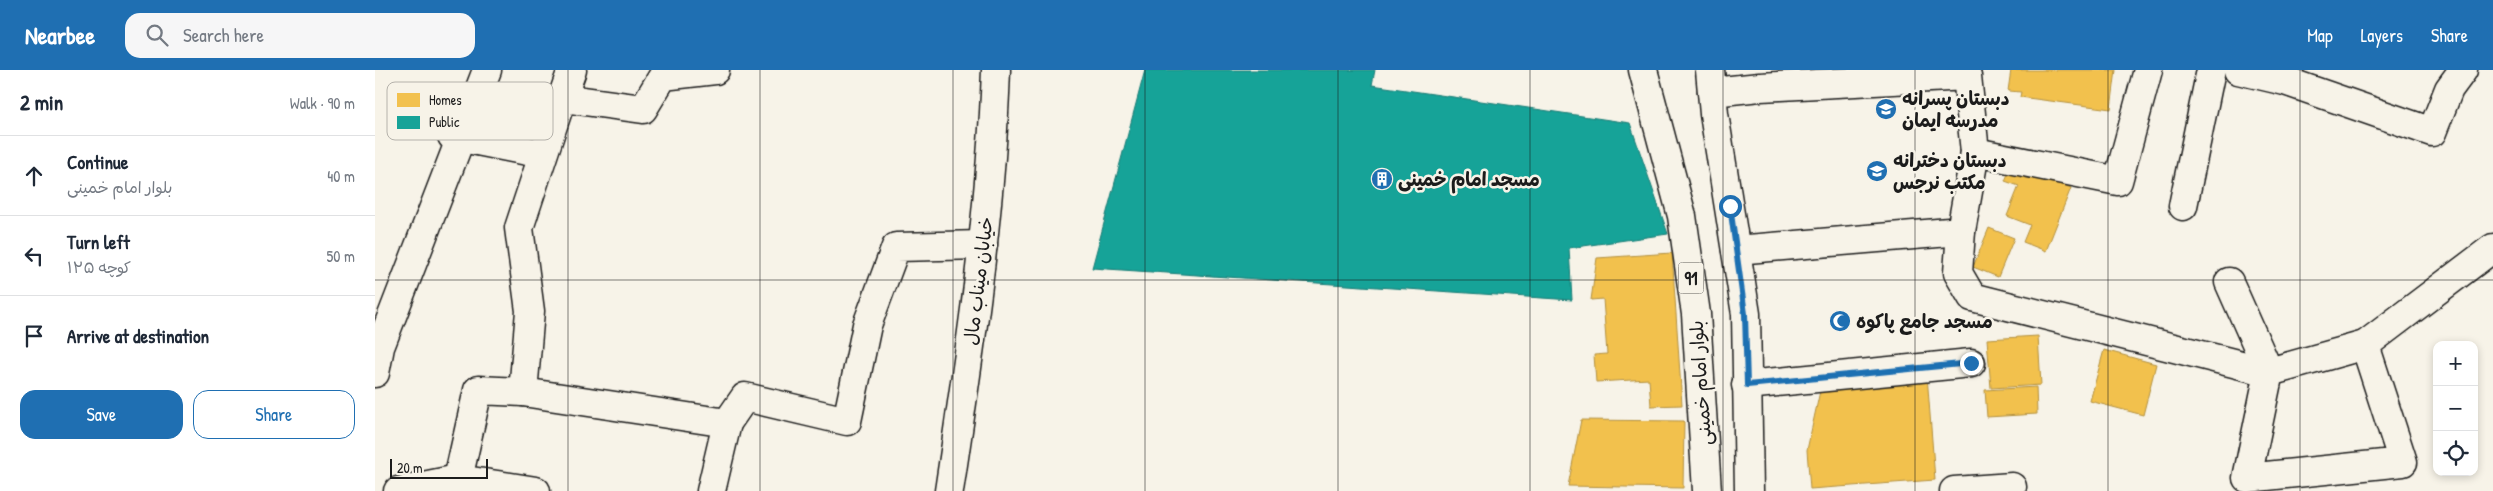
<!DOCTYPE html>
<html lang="en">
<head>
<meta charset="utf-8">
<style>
	:root { --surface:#fff; --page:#f6f6f7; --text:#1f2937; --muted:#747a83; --line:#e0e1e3; --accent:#1f6fb2 }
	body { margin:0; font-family:"Patrick Hand","Playpen Sans Arabic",sans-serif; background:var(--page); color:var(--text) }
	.controls { position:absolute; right:15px; bottom:15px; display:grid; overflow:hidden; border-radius:10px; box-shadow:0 2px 8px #0003 }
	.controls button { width:45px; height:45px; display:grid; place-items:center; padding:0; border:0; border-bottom:1px solid var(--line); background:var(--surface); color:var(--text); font:25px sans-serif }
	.scale { position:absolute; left:15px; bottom:12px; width:98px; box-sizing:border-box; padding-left:5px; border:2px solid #1c1c1c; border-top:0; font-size:14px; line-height:18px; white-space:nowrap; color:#1c1c1c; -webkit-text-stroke:4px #f7f3e8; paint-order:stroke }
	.stop { position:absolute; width:15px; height:15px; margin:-11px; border:4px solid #1f6fb2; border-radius:50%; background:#fff }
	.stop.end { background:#1f6fb2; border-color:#fff; box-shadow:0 1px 5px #0008 }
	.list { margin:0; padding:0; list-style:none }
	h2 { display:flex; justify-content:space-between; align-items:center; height:65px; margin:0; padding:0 20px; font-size:21px }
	h2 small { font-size:16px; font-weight:400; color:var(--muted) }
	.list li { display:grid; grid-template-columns:32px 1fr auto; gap:15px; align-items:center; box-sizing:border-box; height:80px; padding:0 20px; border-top:1px solid var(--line) }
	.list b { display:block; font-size:19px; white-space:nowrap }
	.list p { margin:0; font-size:16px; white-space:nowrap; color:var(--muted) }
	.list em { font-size:16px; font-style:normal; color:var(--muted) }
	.actions { display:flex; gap:10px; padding:15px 20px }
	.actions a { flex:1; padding:11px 0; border:1px solid var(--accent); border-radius:15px; text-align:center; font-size:18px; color:var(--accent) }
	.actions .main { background:var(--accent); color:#fff }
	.icon { flex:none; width:28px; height:28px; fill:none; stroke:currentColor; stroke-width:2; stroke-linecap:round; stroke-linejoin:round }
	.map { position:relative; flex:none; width:2118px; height:421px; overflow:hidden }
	header { display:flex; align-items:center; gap:30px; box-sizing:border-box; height:70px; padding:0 25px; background:var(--accent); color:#fff }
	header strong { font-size:24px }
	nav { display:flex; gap:28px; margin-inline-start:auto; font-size:18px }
	.search { width:350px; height:45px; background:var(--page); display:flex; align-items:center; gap:12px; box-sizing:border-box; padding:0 18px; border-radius:15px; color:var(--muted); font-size:19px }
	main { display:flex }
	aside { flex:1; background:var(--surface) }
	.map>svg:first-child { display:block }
	.homes { fill:#f2c14e; stroke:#b2903f }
	.public { fill:#17a398; stroke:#187a73 }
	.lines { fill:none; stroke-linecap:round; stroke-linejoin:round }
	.street-casing { stroke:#1c1c1c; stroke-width:31 }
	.primary-casing { stroke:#1c1c1c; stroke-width:31 }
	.street { stroke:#f7f3e8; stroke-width:28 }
	.primary { stroke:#f7f3e8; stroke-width:28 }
	.route { stroke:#1f6fb2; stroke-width:6 }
	.grid { fill:none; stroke:#1c1c1c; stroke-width:1; stroke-opacity:0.55 }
	.labels { text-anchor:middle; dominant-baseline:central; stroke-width:5; stroke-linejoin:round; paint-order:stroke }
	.shield { fill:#f7f3e8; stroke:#5e5c59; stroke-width:1 }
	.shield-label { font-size:18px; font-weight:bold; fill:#1c1c1c }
	.poi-label { font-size:19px; font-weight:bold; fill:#1c1c1c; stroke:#f7f3e8; text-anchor:start }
	.street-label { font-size:19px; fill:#1c1c1c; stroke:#f7f3e8 }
	.key { fill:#f7f3e8; stroke:#b5b2ab; stroke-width:1 }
	.key-label { font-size:14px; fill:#1c1c1c }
</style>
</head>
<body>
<header>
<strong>Nearbee</strong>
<div class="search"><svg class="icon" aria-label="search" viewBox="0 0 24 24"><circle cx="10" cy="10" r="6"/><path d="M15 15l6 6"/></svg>Search here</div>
<nav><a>Map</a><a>Layers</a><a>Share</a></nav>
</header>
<main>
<aside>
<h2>2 min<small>Walk · 90 m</small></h2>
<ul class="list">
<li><svg class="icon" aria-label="ahead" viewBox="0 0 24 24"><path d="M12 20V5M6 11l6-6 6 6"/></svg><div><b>Continue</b><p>بلوار امام خمینی</p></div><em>40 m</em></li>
<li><svg class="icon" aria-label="left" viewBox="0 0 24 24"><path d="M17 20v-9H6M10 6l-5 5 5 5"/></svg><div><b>Turn left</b><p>کوچه ۱۲۵</p></div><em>50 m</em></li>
<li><svg class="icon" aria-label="arrive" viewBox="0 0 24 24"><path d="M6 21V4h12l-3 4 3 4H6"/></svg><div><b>Arrive at destination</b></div></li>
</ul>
<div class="actions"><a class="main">Save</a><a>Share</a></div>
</aside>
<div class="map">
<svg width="2118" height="421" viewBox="0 0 2118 421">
	<rect width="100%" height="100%" fill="#f7f3e8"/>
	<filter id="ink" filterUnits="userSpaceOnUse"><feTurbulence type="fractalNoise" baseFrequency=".02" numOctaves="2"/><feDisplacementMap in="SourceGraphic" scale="10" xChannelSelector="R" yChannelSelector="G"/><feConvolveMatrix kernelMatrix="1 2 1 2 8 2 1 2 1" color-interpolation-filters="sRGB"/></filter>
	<g filter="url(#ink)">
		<g class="homes">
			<polygon points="1636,0 1741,0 1736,39 1645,27 1646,22 1633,21"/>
			<polygon points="1637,94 1696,118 1671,181 1648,172 1655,155 1632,146 1644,116 1630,111"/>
			<polygon points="1614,158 1639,168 1623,207 1598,197"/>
			<polygon points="1297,183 1307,335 1276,336 1274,309 1221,312 1219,285 1232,284 1228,229 1216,230 1222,188"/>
			<polygon points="1663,266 1666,315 1616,318 1612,269"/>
			<polygon points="1729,280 1781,294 1768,345 1715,331"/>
			<polygon points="1552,305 1560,410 1435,419 1432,380 1447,312"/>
			<polygon points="1661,317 1662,344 1612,347 1610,320"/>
			<polygon points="1206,350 1309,351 1308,418 1193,416"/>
		</g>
		<polygon class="public" points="770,0 1000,0 997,15 1255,53 1293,164 1194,178 1197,230 717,198"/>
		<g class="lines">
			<g class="street-casing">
				<g id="street">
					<polyline points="197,0 187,28 268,39 288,6 340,0"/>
					<polyline points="1863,0 1910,11 2057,62 2074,19 2088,0"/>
					<polyline points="1337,22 1385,17 1592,6 1600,82 1586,161 1583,203 1597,227 1894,302 1872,408 2028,392 1990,275 1894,302 1854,212"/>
					<polyline points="187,28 144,158 155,241 148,322 352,353 370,327 472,351 492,255 521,177 608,175"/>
					<polyline points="77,66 168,84"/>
					<polyline points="1600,82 1743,111 1773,0"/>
					<polyline points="1808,136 1836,0"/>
					<polyline points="1361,180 1586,161"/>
					<polyline points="1990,275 2118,178"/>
					<polyline points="0,303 5,277 112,0"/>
					<polyline points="1371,315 1596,293"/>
					<polyline points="23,421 83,409 161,421"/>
					<polyline points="73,421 83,409 103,320 148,322"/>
					<polyline points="336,421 352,353"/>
					<path d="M574 421C595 281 616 142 621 0"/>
					<polyline points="1579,421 1637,417"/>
				</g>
			</g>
			<g class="primary-casing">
				<g id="primary">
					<polyline points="1268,0 1307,146 1321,244 1332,421"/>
					<polyline points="1335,0 1339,44 1371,244 1374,421"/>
				</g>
			</g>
			<use href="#street" class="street"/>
			<use href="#primary" class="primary"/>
		</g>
	</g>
	<g class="lines" filter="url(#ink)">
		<polyline class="route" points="1355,136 1370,244 1372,315 1596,293"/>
	</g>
	<path class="grid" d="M193 0V421M385 0V421M578 0V421M770 0V421M963 0V421M1155 0V421M1348 0V421M1540 0V421M1733 0V421M1925 0V421M0 210H2118"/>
	<defs>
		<g id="school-disc" transform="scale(1.125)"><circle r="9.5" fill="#1f6fb2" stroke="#f7f3e8"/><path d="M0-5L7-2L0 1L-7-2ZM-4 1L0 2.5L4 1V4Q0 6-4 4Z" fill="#fff"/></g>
		<g id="building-disc" transform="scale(1.125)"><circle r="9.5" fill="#1f6fb2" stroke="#f7f3e8"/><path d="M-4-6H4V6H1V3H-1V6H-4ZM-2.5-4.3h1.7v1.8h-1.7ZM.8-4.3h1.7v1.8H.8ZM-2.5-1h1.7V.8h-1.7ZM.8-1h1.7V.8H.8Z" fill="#fff"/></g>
		<g id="mosque-disc" transform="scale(1.125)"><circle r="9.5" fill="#1f6fb2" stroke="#f7f3e8"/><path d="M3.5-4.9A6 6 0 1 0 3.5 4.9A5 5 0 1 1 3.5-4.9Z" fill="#fff"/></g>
	</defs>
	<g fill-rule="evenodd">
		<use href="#school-disc" x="1511" y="39"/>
		<use href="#school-disc" x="1502" y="101"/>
		<use href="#building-disc" x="1007" y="109"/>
		<use href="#mosque-disc" x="1465" y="251"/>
	</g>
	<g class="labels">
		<rect class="shield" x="1303.5" y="192.5" width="25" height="31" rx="4"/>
		<g class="shield-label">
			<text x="1316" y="208">91</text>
		</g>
		<g class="poi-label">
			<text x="1527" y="28">دبستان پسرانه<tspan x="1527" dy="22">مدرسه ایمان</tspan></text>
			<text x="1518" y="90">دبستان دخترانه<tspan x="1518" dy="22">مکتب نرجس</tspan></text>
			<text x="1023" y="109">مسجد امام خمینی</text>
			<text x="1481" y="251">مسجد جامع پاکوه</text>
		</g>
		<g class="street-label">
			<text transform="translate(603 211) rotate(-83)">خیابان میناب مال</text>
			<text transform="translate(1325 313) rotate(-94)">بلوار امام خمینی</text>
		</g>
	</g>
	<rect x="12" y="12" width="166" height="58" rx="8" class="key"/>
	<rect x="22" y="23" width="23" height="14" fill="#f2c14e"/>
	<rect x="22" y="46" width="23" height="13" fill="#17a398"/>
	<g class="key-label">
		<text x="54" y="35">Homes</text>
		<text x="54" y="57">Public</text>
	</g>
</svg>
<div class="controls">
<button>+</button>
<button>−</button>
<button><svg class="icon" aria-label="locate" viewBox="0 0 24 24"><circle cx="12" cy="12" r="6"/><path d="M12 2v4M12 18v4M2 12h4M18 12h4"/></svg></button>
</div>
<div class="scale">20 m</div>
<div class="stop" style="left:1355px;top:136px"></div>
<div class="stop end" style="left:1596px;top:293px"></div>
</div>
</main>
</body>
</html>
